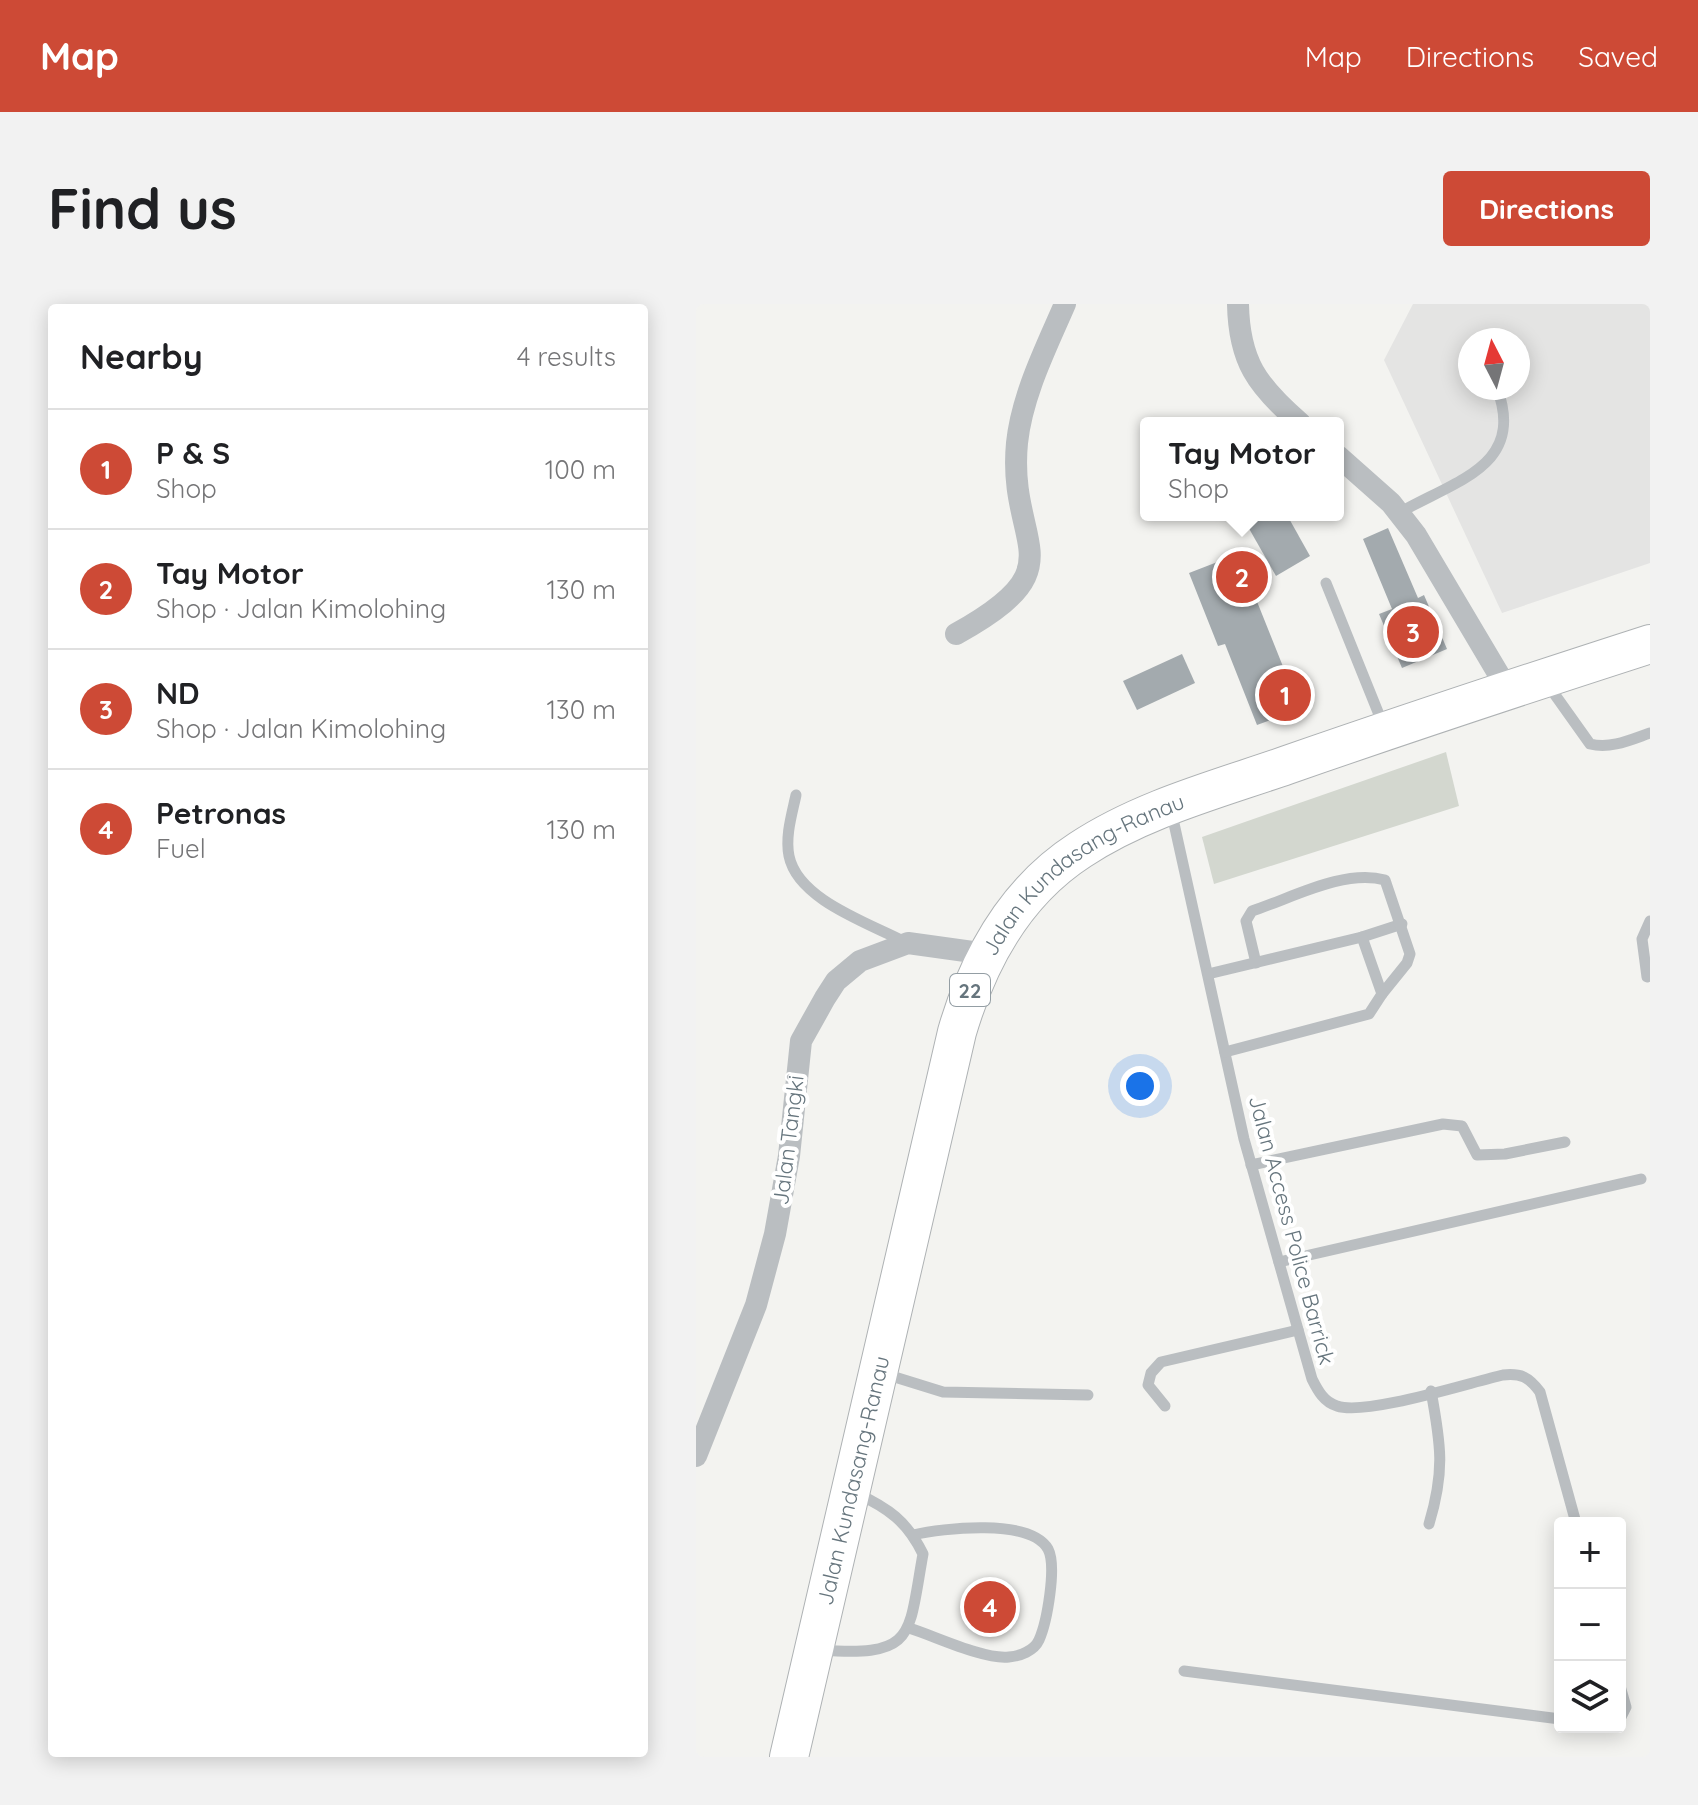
<!DOCTYPE html>
<html lang="en">
<head>
<meta charset="utf-8">
<style>
	:root { --surface:#fff; --page:#f2f2f2; --text:#202124; --muted:#757577; --line:#e0e0e0; --accent:#cd4a36 }
	body { margin:0; font-family:Quicksand,sans-serif; background:var(--page); color:var(--text) }
	.controls { position:absolute; right:24px; bottom:24px; display:grid; overflow:hidden; border-radius:8px; box-shadow:0 4px 20px #0003 }
	.controls button { width:72px; height:72px; display:grid; place-items:center; padding:0; border:0; border-bottom:2px solid var(--line); background:var(--surface); color:var(--text); font:40px sans-serif }
	.compass { position:absolute; left:762px; top:24px; width:72px; height:72px; border-radius:50%; background:var(--surface); box-shadow:0 4px 20px #0003; rotate:354deg }
	.you { position:absolute; left:444px; top:782px; width:28px; height:28px; margin:-20px; border:6px solid #fff; border-radius:50%; background:#1a73e8; box-shadow:0 0 0 12px #1a73e833 }
	.badge { display:grid; place-items:center; width:52px; height:52px; border-radius:50%; background:var(--accent); color:#fff; font-size:26px; font-weight:700 }
	.pin { position:absolute; translate:-50% -50%; border:4px solid #fff; box-shadow:0 2px 8px #0006 }
	.popup { position:absolute; left:444px; top:113px; width:204px; height:104px; box-sizing:border-box; display:grid; place-content:center; border-radius:8px; background:var(--surface); filter:drop-shadow(0 2px 6px #0005); font-size:26px; white-space:nowrap; color:var(--muted) }
	.popup b { font-size:30px; color:var(--text) }
	.popup::after { content:''; position:absolute; left:50%; top:100%; margin-left:-16px; border:16px solid transparent; border-top-color:var(--surface) }
	.list { margin:0; padding:0; list-style:none }
	h2 { display:flex; justify-content:space-between; align-items:center; height:104px; margin:0; padding:0 32px; font-size:34px }
	h2 small { font-size:26px; font-weight:400; color:var(--muted) }
	.list li { display:grid; grid-template-columns:52px 1fr auto; gap:24px; align-items:center; box-sizing:border-box; height:120px; padding:0 32px; border-top:2px solid var(--line) }
	.list b { display:block; font-size:30px; white-space:nowrap }
	.list p { margin:0; font-size:26px; white-space:nowrap; color:var(--muted) }
	.list em { font-size:26px; font-style:normal; color:var(--muted) }
	.icon { flex:none; width:44px; height:44px; fill:none; stroke:currentColor; stroke-width:2; stroke-linecap:round; stroke-linejoin:round }
	.map { position:relative; flex:none; width:954px; height:1453px; overflow:hidden; border-radius:8px }
	header { display:flex; align-items:center; gap:48px; box-sizing:border-box; height:112px; padding:0 40px; background:var(--accent); color:#fff }
	header strong { font-size:38px }
	nav { display:flex; gap:44px; margin-inline-start:auto; font-size:28px }
	.intro { display:flex; align-items:center; justify-content:space-between; box-sizing:border-box; height:192px; padding:0 48px }
	h1 { margin:0; font-size:56px }
	.button { padding:20px 36px; border-radius:8px; background:var(--accent); color:#fff; font-size:28px; font-weight:700 }
	main { display:flex; gap:48px; padding:0 48px }
	aside { flex:1; background:var(--surface); border-radius:8px; box-shadow:0 4px 20px #0003 }
	.map>svg:first-child { display:block }
	.built { fill:#e4e4e3; fill-rule:evenodd }
	.green { fill:#d3d7cf }
	.building { fill:#a3aaae }
	.lines { fill:none; stroke-linecap:round; stroke-linejoin:round }
	.trunk-casing { stroke:#aeb2b4; stroke-width:40 }
	.service { stroke:#babec1; stroke-width:11 }
	.minor { stroke:#babec1; stroke-width:22 }
	.trunk { stroke:#fff; stroke-width:38 }
	.labels { text-anchor:middle; dominant-baseline:central; stroke-width:8; stroke-linejoin:round; paint-order:stroke }
	.shield { fill:#fff; stroke:#949ea4; stroke-width:2 }
	.shield-label { font-size:20px; font-weight:bold; fill:#66757d }
	.street-label { font-size:22px; fill:#66757d; stroke:#fff }
</style>
</head>
<body>
<header>
<strong>Map</strong>
<nav><a>Map</a><a>Directions</a><a>Saved</a></nav>
</header>
<div class="intro"><h1>Find us</h1><a class="button">Directions</a></div>
<main>
<aside>
<h2>Nearby<small>4 results</small></h2>
<ul class="list">
<li><span class="badge">1</span><div><b>P &amp; S</b><p>Shop</p></div><em>100 m</em></li>
<li><span class="badge">2</span><div><b>Tay Motor</b><p>Shop · Jalan Kimolohing</p></div><em>130 m</em></li>
<li><span class="badge">3</span><div><b>ND</b><p>Shop · Jalan Kimolohing</p></div><em>130 m</em></li>
<li><span class="badge">4</span><div><b>Petronas</b><p>Fuel</p></div><em>130 m</em></li>
</ul>
</aside>
<div class="map">
<svg width="954" height="1453" viewBox="0 0 954 1453">
	<rect width="100%" height="100%" fill="#f3f3f0"/>
	<path class="built" d="M717 0H954V259L806 309 688 56ZM774 36H822V84H774Z"/>
	<polygon class="green" points="750,448 763,502 518,580 506,533"/>
	<g class="building">
		<polygon points="568,211 591,211 614,252 580,272 551,221"/>
		<polygon points="692,224 722,294 728,291 751,345 706,364 683,310 696,305 667,235"/>
		<polygon points="542,250 604,405 561,421 529,340 522,342 493,269"/>
		<polygon points="486,350 499,379 441,406 427,377"/>
	</g>
	<g class="lines">
		<g class="trunk-casing">
			<g id="trunk">
				<path id="s1" d="M93 1453 261 728C282 656 319 588 384 546 446 505 522 485 591 461 712 419 833 379 954 340"/>
			</g>
		</g>
		<g class="service">
			<path d="M703 209C760 176 830 162 801 84"/>
			<polyline points="630,279 688,423"/>
			<path d="M852 381 894 440C915 445 934 436 954 429"/>
			<path d="M100 491C96 510 89 532 93 552 102 596 173 619 209 638"/>
			<path d="M475 506 548 835 616 1075C622 1087 628 1098 641 1102 670 1112 772 1079 807 1071 825 1069 833 1073 844 1088L880 1219"/>
			<polyline points="954,617 946,635 951,673 954,672"/>
			<polyline points="666,633 706,620"/>
			<path d="M560 659 550 617 556 607C596 594 647 565 689 576L714 650 711 659 686 690"/>
			<polyline points="512,670 666,633 686,690 673,710 529,748"/>
			<polyline points="555,861 747,820 766,822 781,851 809,850 869,838"/>
			<polyline points="583,958 945,875"/>
			<polyline points="189,1070 247,1088 392,1091"/>
			<polyline points="469,1102 452,1081 455,1069 465,1058 602,1026"/>
			<path d="M733 1220C749 1167 745 1141 735 1087"/>
			<path d="M213 1324C239 1332 288 1356 313 1353 324 1352 338 1347 343 1336 351 1318 361 1262 352 1245 334 1214 247 1224 217 1231"/>
			<path d="M125 1346C220 1353 212 1333 227 1250 211 1217 192 1204 160 1189"/>
			<polyline points="488,1367 864,1415"/>
			<polyline points="924,1382 930,1403 924,1415"/>
		</g>
		<g class="minor">
			<path d="M542 0C543 57 561 82 604 119"/>
			<polyline points="642,152 695,199 720,231 812,386"/>
			<path d="M260 330C385 261 311 243 321 139 326 91 350 44 369 0"/>
			<polyline points="0,1152 60,1001 79,930 93,852 105,737 129,694 140,677 164,657 212,639 291,650"/>
		</g>
		<use href="#trunk" class="trunk"/>
	</g>
	<g class="labels">
		<rect class="shield" x="254" y="670" width="40" height="32" rx="6"/>
		<g class="shield-label">
			<text x="274" y="686">22</text>
		</g>
		<g class="street-label">
			<text stroke="none"><textPath href="#s1" startOffset="956">Jalan Kundasang-Ranau</textPath></text>
			<text transform="translate(92 836) rotate(-83)">Jalan Tangki</text>
			<text transform="translate(596 926) rotate(75)">Jalan Access Police Barrick</text>
			<text stroke="none"><textPath href="#s1" startOffset="284">Jalan Kundasang-Ranau</textPath></text>
		</g>
	</g>
</svg>
<div class="controls">
<button>+</button>
<button>−</button>
<button><svg class="icon" aria-label="layers" viewBox="0 0 24 24"><path d="M12 4l9 5-9 5-9-5zM3 14l9 5 9-5"/></svg></button>
</div>
<svg class="compass" viewBox="-18 -18 36 36"><path d="M0-13l5 13h-10z" fill="#e53935"/><path d="M0 13l5-13h-10z" fill="#757577"/></svg>
<div class="you"></div>
<div class="pin badge" style="left:589px;top:391px">1</div>
<div class="pin badge" style="left:546px;top:273px">2</div>
<div class="popup"><b>Tay Motor</b>Shop</div>
<div class="pin badge" style="left:717px;top:328px">3</div>
<div class="pin badge" style="left:294px;top:1303px">4</div>
</div>
</main>
</body>
</html>
